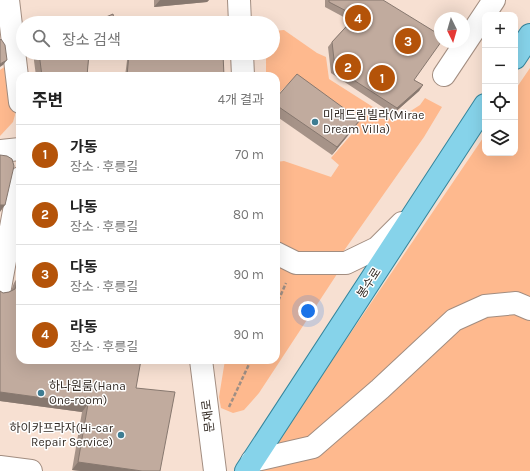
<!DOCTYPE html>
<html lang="ko">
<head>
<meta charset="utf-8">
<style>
	:root { --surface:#fff; --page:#f2f2f2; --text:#222; --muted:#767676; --line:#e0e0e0; --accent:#b45309 }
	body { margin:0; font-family:Karla,"Noto Sans KR",sans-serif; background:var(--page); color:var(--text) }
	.controls { position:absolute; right:12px; top:12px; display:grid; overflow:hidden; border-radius:8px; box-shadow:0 4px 16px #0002 }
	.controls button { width:36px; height:36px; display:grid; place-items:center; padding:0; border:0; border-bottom:1px solid var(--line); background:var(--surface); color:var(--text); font:20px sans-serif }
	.compass { position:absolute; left:434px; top:12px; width:36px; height:36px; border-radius:50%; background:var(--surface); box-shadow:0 4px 16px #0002; rotate:175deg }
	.you { position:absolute; left:308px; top:311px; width:14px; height:14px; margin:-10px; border:3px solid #fff; border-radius:50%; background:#1a73e8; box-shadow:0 0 0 6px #1a73e833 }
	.badge { display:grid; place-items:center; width:26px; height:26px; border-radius:50%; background:var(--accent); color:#fff; font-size:13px; font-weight:700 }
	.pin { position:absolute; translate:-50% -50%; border:2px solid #fff; box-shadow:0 1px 4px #0006 }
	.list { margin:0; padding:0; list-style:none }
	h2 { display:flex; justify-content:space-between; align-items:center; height:52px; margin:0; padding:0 16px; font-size:17px }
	h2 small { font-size:13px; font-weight:400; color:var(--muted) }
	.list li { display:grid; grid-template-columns:26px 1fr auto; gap:12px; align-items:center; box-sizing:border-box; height:60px; padding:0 16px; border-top:1px solid var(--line) }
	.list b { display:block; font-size:15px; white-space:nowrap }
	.list p { margin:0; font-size:13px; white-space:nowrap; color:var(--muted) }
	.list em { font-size:13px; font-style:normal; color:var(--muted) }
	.icon { flex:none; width:22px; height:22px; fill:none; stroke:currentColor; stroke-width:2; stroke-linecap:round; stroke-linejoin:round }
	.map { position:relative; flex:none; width:530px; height:471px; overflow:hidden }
	.search { position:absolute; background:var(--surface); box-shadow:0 4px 16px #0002; left:16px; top:16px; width:264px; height:44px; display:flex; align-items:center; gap:10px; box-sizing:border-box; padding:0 14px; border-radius:22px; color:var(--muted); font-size:15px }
	.panel { position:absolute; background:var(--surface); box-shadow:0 4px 16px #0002; left:16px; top:72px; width:264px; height:292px; border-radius:12px }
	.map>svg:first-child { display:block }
	.green { fill:#feb98e }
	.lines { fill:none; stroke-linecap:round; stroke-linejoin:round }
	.minor-casing { stroke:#a28d80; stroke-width:24 }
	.major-casing { stroke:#35859c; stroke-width:24 }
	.path { stroke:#9f8f85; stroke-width:2.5; stroke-dasharray:4 2; stroke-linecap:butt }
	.minor { stroke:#fff; stroke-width:22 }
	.major { stroke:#86d3ea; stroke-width:22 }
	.wall { fill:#a69388 }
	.shaded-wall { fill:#87786f }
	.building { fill:#c1ab9e; stroke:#87786f }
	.poi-dot { fill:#3e7c92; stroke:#fff; stroke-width:1.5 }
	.labels { text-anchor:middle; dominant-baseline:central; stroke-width:3; stroke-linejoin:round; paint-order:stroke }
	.poi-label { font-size:12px; fill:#332b25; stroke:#fff; text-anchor:start }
	.street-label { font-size:12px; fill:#332b25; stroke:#fff }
</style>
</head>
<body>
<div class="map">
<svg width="530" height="471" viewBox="0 0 530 471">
	<rect width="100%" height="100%" fill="#f7e0d2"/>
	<g class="green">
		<polygon points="284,30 317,53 326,57 329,79 395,121 420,105 425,98 442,107 424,137 343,252 308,255 276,245 276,162 284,161 331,177 339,165 331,158 357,128 292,80 276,96 276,76 266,76 266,53 273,53 273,31"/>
		<polygon points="10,63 15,115 13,122 0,136 0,70"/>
		<polygon points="530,68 530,471 257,471 485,135 485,153 515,153 515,90"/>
		<polygon points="276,265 310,275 339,271 259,393 244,410 233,413 221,408 219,397 225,360 276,360"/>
	</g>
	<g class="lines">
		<g class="minor-casing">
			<g id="minor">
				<polyline points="8,0 20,102"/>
				<polyline points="239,0 240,23"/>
				<polyline points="242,53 243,76"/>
				<polyline points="444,75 494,0"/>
				<polyline points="0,151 20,149"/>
				<polyline points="276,253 296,263 346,263 377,248 402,223"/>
				<polyline points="0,288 20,178"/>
				<polyline points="201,360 215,471"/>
				<polyline points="252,461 313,447 380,389 454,320 485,306 516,303 530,309"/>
				<polyline points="0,467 31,471"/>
			</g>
		</g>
		<g class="major-casing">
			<g id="major">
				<polyline points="515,58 530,35"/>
				<polyline points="246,471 485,105"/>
			</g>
		</g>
		<g class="path">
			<polyline points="276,306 286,283"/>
			<polyline points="229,407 251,360"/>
		</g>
		<use href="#minor" class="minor"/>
		<use href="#major" class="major"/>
	</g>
	<g class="wall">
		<polygon points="154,0 209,0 207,2 154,7"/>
		<polygon points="325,0 383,0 414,80 423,85 419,91 393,114 331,73 328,47 332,42 351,21 325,7"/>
		<polygon points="33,53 96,53 89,56 87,76 36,76"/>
		<polygon points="128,53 217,53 224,76 125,76"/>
		<polygon points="276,98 360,120 354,128 332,155 276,116"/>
		<polygon points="19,275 136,388 160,471 81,471 72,470 82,412 0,401 0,291 3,293 9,292 11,291 14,283"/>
	</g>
	<g class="shaded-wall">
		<polygon points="160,0 209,0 207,2 154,7"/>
		<polygon points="87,53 96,53 84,58"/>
		<polygon points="7,60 3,65 0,67 0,64"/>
		<polygon points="423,85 419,91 393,114 397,108"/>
		<polygon points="360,120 354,128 332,155 337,147"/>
		<polygon points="0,205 5,205 0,212"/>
		<polygon points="0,392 88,404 82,412 0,401"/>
		<polygon points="78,462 142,471 81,471 72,470"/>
	</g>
	<g class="building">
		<polygon points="329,0 383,0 440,35 440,42 441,42 414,80 423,85 397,108 335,68 332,42 356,16 329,2"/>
		<polygon points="113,14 115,23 91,23 92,23"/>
		<polygon points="1,39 5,45 7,60 0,64 0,40"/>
		<polygon points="39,53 89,53 87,76 42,76"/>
		<polygon points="129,53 217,53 223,54 224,76 127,76"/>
		<polygon points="297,74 360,120 337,147 276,105 276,98"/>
		<polygon points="0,155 7,156 12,159 14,166 5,205 0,205"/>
		<polygon points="19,275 20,276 20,360 141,360 136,388 175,392 160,471 142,471 78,462 88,404 0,392 0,291 3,293 9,292 15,289"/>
	</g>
	<g class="poi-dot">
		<circle cx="315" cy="122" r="4"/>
		<circle cx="41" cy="393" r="4"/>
		<circle cx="121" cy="435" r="4"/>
	</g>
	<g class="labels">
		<g class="poi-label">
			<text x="323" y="115">미래드림빌라(Mirae<tspan x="323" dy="14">Dream Villa)</tspan></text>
			<text x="49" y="386">하나원룸(Hana<tspan x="49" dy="14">One-room)</tspan></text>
			<text x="113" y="428" text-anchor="end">하이카프라자(Hi-car<tspan x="113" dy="14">Repair Service)</tspan></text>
		</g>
		<g class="street-label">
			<text transform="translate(369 283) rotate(-57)">봉수로</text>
			<text transform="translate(208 416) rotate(-97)">문재로</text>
		</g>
	</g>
</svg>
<div class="controls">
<button>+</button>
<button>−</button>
<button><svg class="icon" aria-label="locate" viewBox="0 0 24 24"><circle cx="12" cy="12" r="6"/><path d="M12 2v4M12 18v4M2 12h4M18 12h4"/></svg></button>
<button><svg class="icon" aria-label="layers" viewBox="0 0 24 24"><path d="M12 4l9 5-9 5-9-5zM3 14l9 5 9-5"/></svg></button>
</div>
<svg class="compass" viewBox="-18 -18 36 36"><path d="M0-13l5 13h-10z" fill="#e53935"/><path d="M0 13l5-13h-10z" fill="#767676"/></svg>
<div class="you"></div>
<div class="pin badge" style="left:382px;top:78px">1</div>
<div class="pin badge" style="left:348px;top:67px">2</div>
<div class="pin badge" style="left:408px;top:41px">3</div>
<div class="pin badge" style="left:358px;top:18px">4</div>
<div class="search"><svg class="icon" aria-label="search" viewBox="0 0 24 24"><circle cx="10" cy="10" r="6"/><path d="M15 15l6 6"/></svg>장소 검색</div>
<section class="panel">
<h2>주변<small>4개 결과</small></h2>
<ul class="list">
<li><span class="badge">1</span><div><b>가동</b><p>장소 · 후릉길</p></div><em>70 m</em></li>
<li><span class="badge">2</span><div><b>나동</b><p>장소 · 후릉길</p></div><em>80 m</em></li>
<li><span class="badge">3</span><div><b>다동</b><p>장소 · 후릉길</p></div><em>90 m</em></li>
<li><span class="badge">4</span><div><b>라동</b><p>장소 · 후릉길</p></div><em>90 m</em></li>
</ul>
</section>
</div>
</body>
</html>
